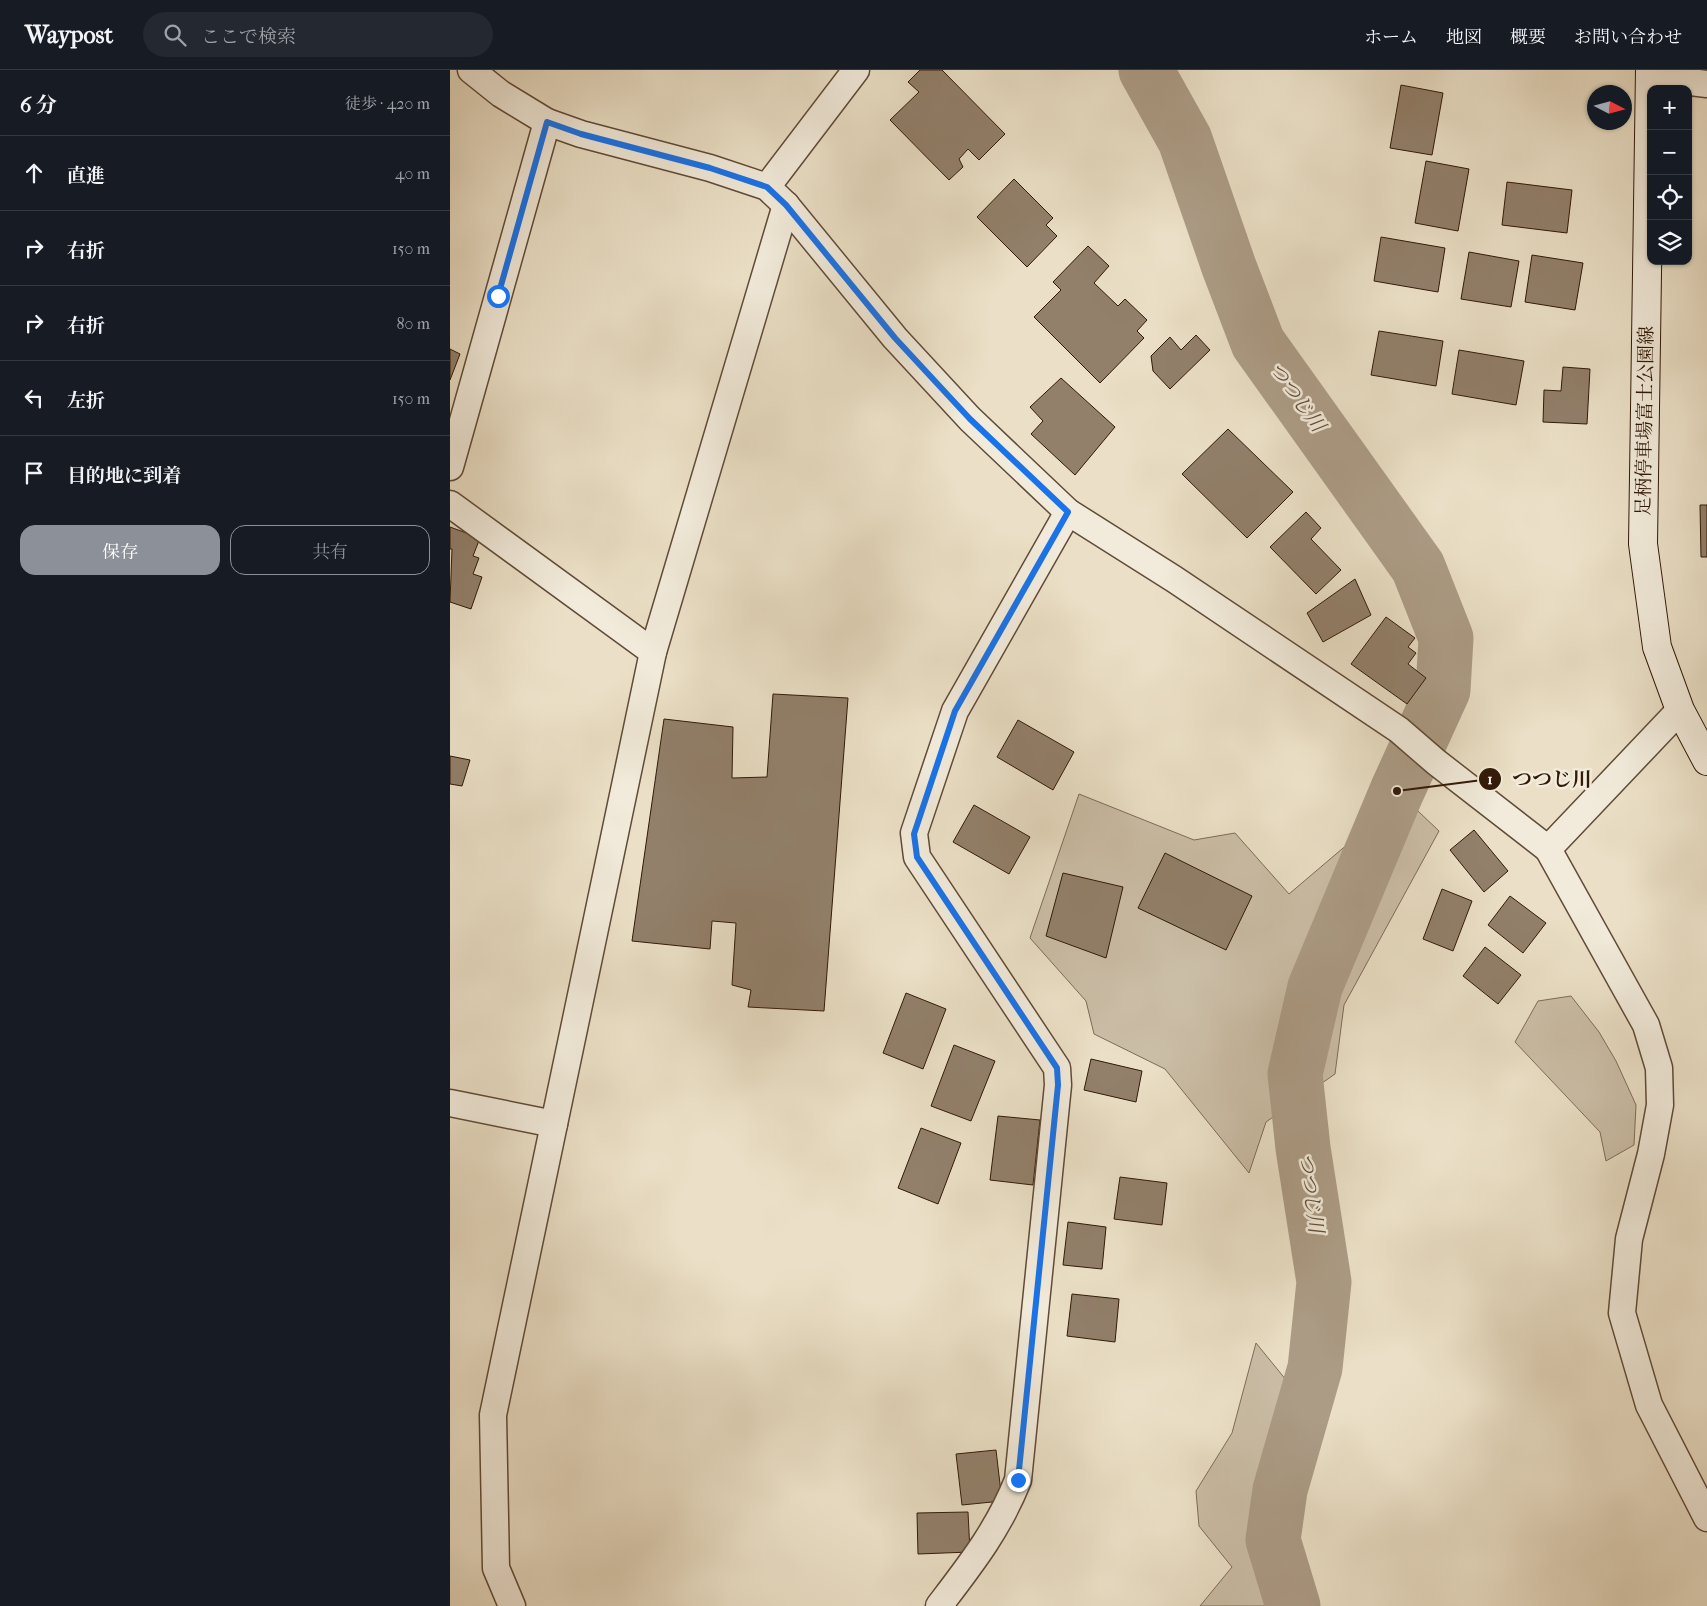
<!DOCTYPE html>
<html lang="ja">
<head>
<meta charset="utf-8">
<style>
	:root { --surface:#171b24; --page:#242831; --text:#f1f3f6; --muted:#9ea1a6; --line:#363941; --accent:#8c9099 }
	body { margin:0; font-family:"IM FELL French Canon","Noto Serif JP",serif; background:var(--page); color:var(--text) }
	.controls { position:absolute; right:15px; top:15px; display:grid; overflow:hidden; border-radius:10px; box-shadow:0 1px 4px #0004 }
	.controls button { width:45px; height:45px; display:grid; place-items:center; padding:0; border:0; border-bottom:1px solid var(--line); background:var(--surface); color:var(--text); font:25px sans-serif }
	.compass { position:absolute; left:1137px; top:15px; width:45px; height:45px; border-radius:50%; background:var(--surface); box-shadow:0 1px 4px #0004; rotate:96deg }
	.stop { position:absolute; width:15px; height:15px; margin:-11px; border:4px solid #1a73e8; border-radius:50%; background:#fff }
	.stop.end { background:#1a73e8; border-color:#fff; box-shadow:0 1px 5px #0008 }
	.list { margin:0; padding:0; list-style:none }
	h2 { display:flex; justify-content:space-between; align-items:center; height:65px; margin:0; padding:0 20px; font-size:21px }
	h2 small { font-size:16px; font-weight:400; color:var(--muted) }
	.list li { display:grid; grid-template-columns:32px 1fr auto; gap:15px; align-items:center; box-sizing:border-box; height:75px; padding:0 20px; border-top:1px solid var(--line) }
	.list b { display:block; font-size:19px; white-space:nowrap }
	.list em { font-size:16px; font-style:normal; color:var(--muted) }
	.actions { display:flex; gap:10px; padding:15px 20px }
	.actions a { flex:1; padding:11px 0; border:1px solid var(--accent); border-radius:15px; text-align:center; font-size:18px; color:var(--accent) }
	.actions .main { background:var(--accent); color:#fff }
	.icon { flex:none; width:28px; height:28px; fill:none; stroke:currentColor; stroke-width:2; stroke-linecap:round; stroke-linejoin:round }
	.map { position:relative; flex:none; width:1257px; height:1536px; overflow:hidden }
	header { display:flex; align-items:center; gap:30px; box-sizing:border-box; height:70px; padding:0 25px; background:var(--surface); border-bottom:1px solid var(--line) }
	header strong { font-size:24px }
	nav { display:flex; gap:28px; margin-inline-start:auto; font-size:18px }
	.search { width:350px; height:45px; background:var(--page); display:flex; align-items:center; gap:12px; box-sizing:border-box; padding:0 18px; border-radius:28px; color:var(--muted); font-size:19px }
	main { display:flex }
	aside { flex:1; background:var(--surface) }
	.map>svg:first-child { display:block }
	.green { fill:#cbbea7; stroke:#7e6c58 }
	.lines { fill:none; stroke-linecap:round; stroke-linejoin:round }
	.river { stroke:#ac9c86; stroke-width:55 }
	.building { fill:#92806b; stroke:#311908 }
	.minor-casing { stroke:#604b38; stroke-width:29 }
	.secondary-casing { stroke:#311908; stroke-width:30 }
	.minor { stroke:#f2ebdb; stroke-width:26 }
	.secondary { stroke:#f2ebdb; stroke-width:28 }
	.route { stroke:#1a73e8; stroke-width:6 }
	.labels { text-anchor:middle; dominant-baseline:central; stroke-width:5; stroke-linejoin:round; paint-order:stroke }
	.street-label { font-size:19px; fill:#311908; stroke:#f2ebdb }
	.water-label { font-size:20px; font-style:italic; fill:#624d3a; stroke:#f2ebdb }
	.leader { fill:none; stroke:#311908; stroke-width:2 }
	.callout-dot { fill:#311908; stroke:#f2ebdb; stroke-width:2 }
	.mark-label { font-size:15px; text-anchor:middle; font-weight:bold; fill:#fff }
	.callout-label { font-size:20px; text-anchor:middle; font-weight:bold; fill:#311908; stroke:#f2ebdb; stroke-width:5; stroke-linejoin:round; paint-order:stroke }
</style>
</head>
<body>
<header>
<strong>Waypost</strong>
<div class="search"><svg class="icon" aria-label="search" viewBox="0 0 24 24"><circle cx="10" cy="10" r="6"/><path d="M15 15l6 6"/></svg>ここで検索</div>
<nav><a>ホーム</a><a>地図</a><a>概要</a><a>お問い合わせ</a></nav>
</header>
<main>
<aside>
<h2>6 分<small>徒歩 · 420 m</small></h2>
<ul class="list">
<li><svg class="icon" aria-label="ahead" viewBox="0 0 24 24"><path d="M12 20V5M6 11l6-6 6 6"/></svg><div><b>直進</b></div><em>40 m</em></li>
<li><svg class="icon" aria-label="right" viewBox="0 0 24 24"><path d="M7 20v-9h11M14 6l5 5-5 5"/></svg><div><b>右折</b></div><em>150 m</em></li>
<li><svg class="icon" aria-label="right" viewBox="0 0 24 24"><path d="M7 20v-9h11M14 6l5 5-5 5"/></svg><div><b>右折</b></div><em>80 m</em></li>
<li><svg class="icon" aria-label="left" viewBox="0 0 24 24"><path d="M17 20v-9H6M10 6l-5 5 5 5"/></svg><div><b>左折</b></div><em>150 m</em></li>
<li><svg class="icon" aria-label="arrive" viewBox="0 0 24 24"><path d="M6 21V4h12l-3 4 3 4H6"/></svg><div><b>目的地に到着</b></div></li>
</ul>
<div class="actions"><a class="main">保存</a><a>共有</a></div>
</aside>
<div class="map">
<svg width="1257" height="1536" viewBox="0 0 1257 1536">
	<rect width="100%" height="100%" fill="#ebe0c7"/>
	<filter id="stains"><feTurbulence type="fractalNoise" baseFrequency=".004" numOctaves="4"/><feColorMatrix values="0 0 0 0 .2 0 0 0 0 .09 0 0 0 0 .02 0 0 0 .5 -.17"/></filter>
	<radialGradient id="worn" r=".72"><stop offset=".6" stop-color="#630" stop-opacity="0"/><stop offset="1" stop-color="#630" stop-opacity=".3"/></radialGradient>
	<g class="green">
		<polygon points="928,703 989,761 894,935 885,1004 816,1052 799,1103 715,999 644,964 636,931 580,868 629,724 744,770 785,763 839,824 899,773"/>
		<polygon points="1121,926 1149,962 1166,991 1186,1035 1184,1075 1156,1091 1150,1062 1065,972 1088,931"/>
		<polygon points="806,1273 841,1316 842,1480 845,1514 853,1536 750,1536 782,1497 749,1456 746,1421 782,1363"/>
	</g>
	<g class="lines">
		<polyline class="river" points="696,0 735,70 779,197 808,273 968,497 996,568 993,620 947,721 865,917 845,1004 853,1078 874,1212 865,1298 830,1420 823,1470 843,1536"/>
	</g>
	<g class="building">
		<polygon points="470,0 492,0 555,64 529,90 518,79 509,89 513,97 499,110 440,50 469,22 458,12"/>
		<polygon points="951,15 993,23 982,85 940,78"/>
		<polygon points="976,91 1019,99 1008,161 965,153"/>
		<polygon points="564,109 603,148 596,155 607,166 577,197 527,147"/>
		<polygon points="1057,112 1122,120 1117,163 1052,155"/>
		<polygon points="931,167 995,178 988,222 924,211"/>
		<polygon points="638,176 659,196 644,213 668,236 675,229 697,250 687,261 694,268 650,313 584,247 611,220 603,212"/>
		<polygon points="1019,182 1069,191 1061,237 1011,229"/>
		<polygon points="1082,185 1133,193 1125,240 1075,232"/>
		<polygon points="929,261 993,271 986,316 921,305"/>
		<polygon points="746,265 760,280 720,319 703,301 701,286 720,267 731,280"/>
		<polygon points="0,279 10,284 0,310"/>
		<polygon points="1009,280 1074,291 1066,335 1002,324"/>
		<polygon points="1113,297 1140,299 1137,354 1093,352 1094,320 1111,321"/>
		<polygon points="611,308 665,357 625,405 581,364 593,351 580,337"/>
		<polygon points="778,359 843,422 797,468 732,404"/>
		<polygon points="1250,435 1257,435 1257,487 1251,487"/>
		<polygon points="856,442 871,458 861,469 891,500 866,524 820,477"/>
		<polygon points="0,457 30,468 23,486 29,488 23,504 32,507 21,539 0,532 2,479 0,479"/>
		<polygon points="905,509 921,545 873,572 857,543"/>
		<polygon points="936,547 965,568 958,577 966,583 958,594 976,608 957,634 901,594"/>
		<polygon points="323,624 398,628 374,941 298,937 301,920 282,915 286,853 262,851 260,879 182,871 214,649 283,657 282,708 317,707"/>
		<polygon points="568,650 624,682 603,720 547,687"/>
		<polygon points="0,686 20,690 12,716 0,714"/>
		<polygon points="524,735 580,767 559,804 503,772"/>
		<polygon points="1024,760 1058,801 1034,822 1000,780"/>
		<polygon points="715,783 802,826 776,880 688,838"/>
		<polygon points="613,803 673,817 656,888 596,866"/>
		<polygon points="992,819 1022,831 1003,881 973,869"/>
		<polygon points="1060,826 1096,853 1073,883 1038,855"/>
		<polygon points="1035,877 1071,905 1048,934 1013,906"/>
		<polygon points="456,923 496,939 473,999 433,983"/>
		<polygon points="504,975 545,991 521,1051 481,1036"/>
		<polygon points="641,989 692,1001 686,1032 634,1020"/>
		<polygon points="548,1046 590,1050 583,1115 540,1110"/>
		<polygon points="471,1058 511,1073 488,1134 448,1118"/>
		<polygon points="670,1107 717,1113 712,1155 664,1149"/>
		<polygon points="618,1152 656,1157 652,1199 613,1195"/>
		<polygon points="622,1224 669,1229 665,1272 617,1266"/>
		<polygon points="546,1380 552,1431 512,1435 506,1384"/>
		<polygon points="518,1442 520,1482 468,1484 467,1443"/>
	</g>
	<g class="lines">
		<g class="minor-casing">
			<g id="minor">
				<polyline points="21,0 51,24 97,52 131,64 260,98 317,117 336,135 445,268 520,349 618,442 724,509 949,660 986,692 1098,779 1230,640"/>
				<polyline points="1200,7 1257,14"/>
				<polyline points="317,117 406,0"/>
				<polyline points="0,397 97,52"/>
				<polyline points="0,434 203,582"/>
				<polyline points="1098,779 1196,955 1209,998 1210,1035 1201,1084 1179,1169 1172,1243 1199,1335 1257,1448"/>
				<polyline points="0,1033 104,1054"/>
				<polyline points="62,1536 46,1498 43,1345 203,582 336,135"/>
				<path d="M489 1536C521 1494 548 1460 568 1410L608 1015 607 998 467 787 464 763 505 641 618 442"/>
			</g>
		</g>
		<g class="secondary-casing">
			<polyline id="secondary" points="1200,0 1193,474 1207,577 1230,640 1257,691"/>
		</g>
		<use href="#minor" class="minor"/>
		<use href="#secondary" class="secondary"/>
	</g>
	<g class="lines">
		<polyline class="route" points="48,226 97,52 131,64 260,98 317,117 336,135 445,268 520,349 618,442 505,641 464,764 467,787 607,998 608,1015 568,1410"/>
	</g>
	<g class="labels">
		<g class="street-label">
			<text transform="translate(1195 351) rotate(-89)">足柄停車場富士公園線</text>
		</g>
		<g class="water-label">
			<text transform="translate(847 327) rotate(54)">つつじ川</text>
			<text transform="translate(861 1123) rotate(82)">つつじ川</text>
		</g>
	</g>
	<path class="leader" d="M947 721L1040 709"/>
	<g class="callout-dot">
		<circle cx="947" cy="721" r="5"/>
		<circle cx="1040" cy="709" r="12"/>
	</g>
	<g class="mark-label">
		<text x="1040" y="714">1</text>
	</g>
	<g class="callout-label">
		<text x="1102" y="716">つつじ川</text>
	</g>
	<rect width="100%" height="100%" filter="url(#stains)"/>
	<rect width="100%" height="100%" fill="url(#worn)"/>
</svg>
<div class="controls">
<button>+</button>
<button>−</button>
<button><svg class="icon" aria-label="locate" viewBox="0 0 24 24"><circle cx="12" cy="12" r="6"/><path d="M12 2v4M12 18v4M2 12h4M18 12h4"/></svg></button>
<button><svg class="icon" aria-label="layers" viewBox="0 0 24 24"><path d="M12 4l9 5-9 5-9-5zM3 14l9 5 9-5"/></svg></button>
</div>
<svg class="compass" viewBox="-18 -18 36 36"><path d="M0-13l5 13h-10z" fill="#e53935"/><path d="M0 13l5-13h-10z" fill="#9ea1a6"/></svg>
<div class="stop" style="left:48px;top:226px"></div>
<div class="stop end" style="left:568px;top:1410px"></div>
</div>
</main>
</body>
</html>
